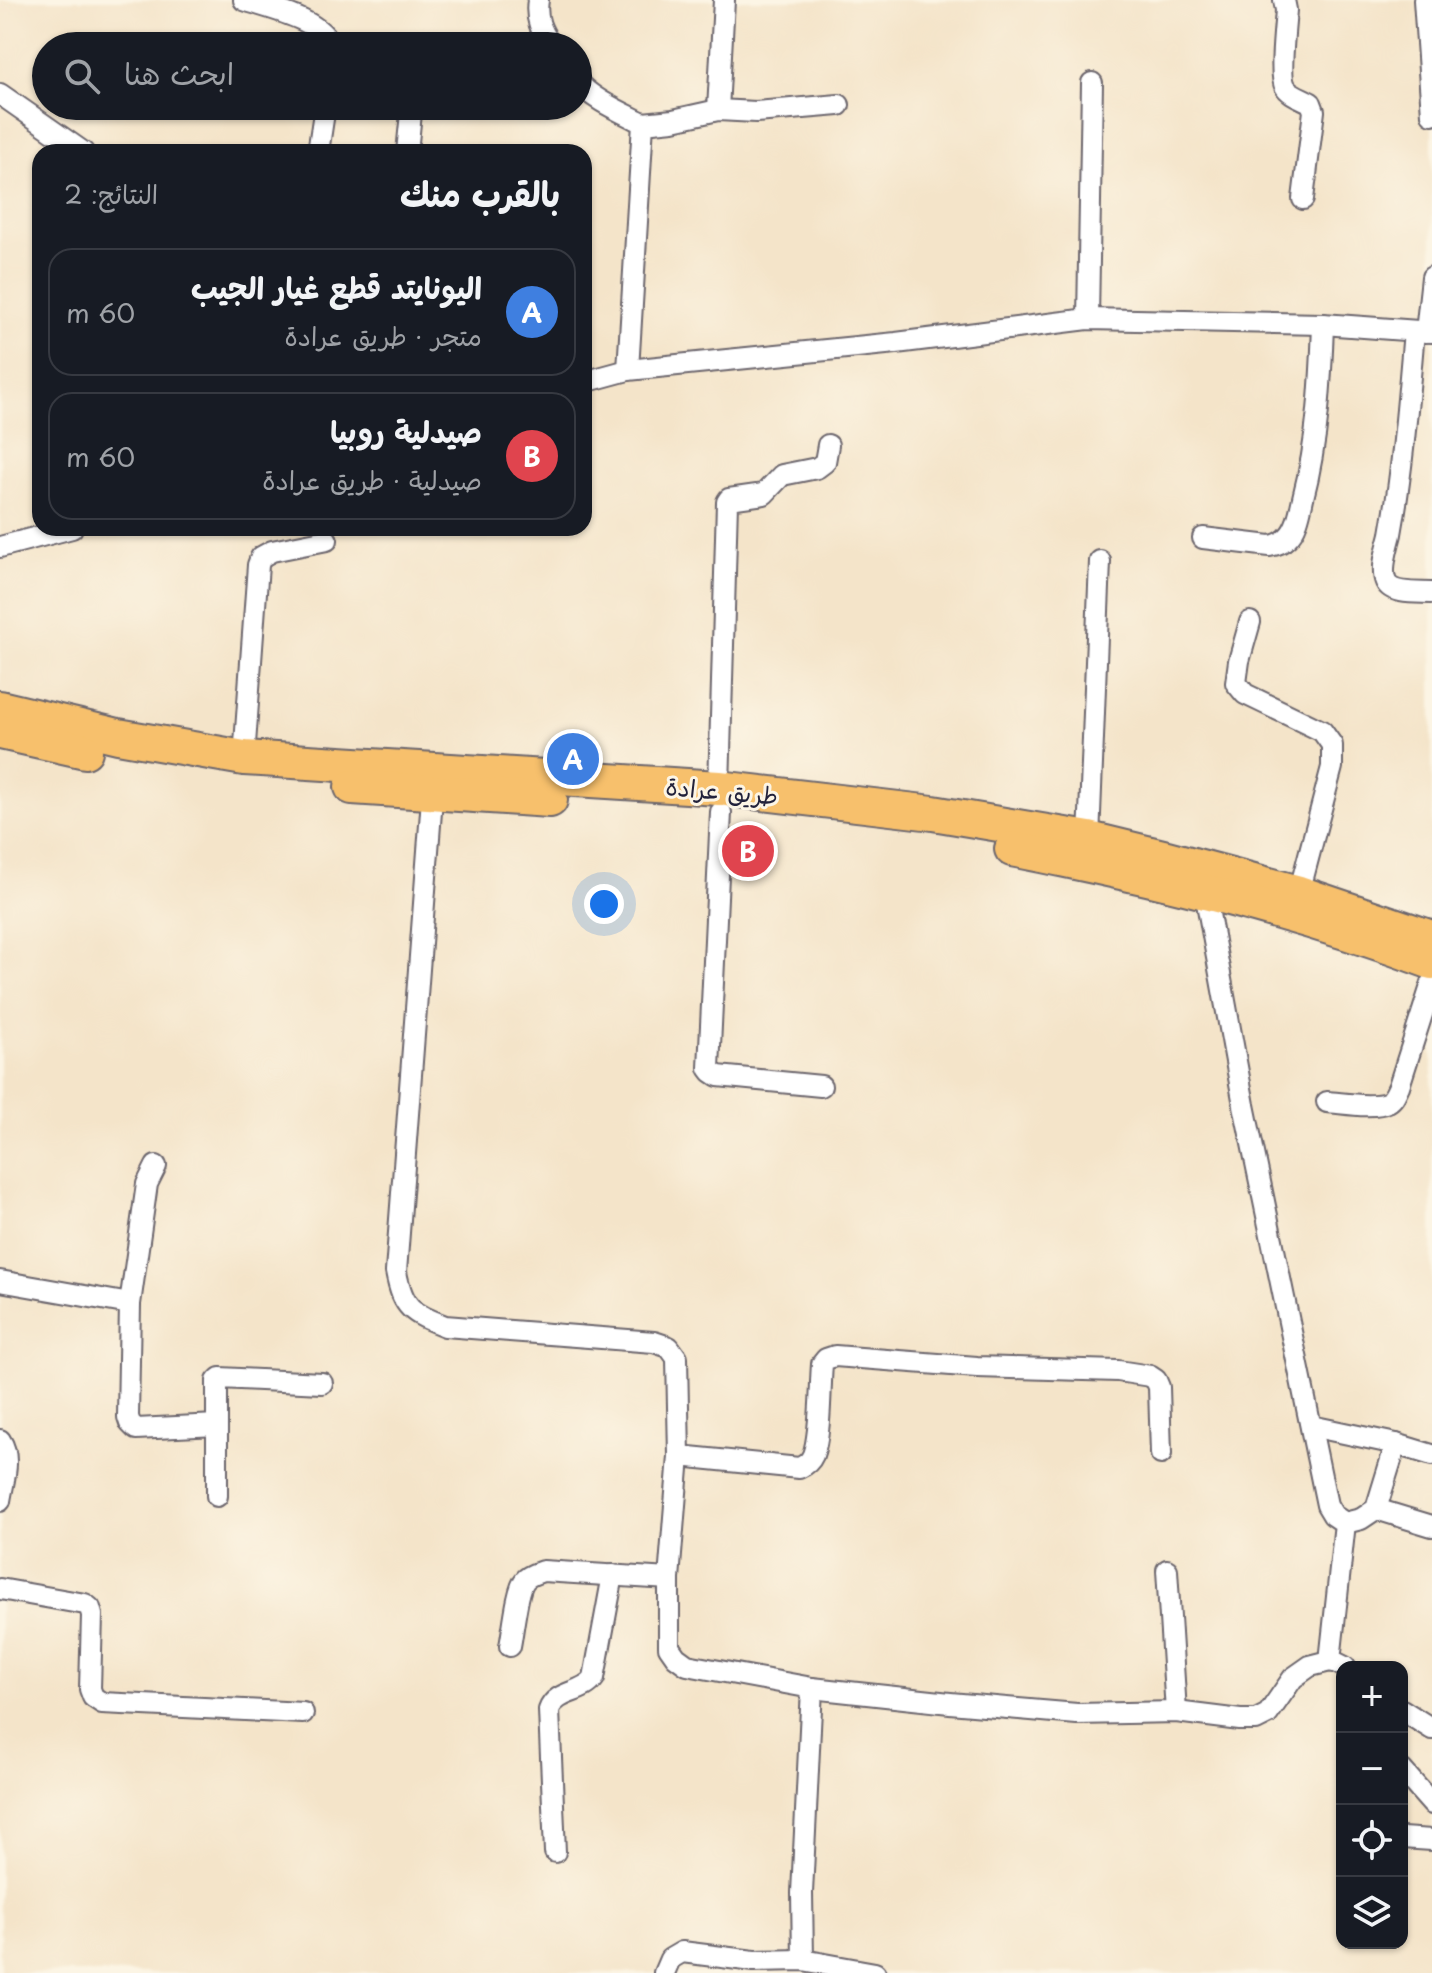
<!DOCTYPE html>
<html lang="ar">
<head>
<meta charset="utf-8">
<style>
	:root { --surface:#171b24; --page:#20242c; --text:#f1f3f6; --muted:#9ea1a6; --line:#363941; --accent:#1f6fb2 }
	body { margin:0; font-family:"Playpen Sans","Playpen Sans Arabic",sans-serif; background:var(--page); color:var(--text); direction:rtl }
	.controls { position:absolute; right:24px; bottom:24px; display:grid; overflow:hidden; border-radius:16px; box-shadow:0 2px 6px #0004 }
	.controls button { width:72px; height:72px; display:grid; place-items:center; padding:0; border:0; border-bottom:2px solid var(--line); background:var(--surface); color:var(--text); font:40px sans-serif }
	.you { position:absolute; left:604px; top:904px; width:28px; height:28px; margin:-20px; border:6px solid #fff; border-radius:50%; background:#1a73e8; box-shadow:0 0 0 12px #1a73e833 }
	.badge { display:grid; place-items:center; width:52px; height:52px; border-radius:50%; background:var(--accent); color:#fff; font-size:26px; font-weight:700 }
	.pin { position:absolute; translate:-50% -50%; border:4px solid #fff; box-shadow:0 2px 8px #0006 }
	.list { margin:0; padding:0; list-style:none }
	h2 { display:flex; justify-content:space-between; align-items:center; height:104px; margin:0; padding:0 32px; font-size:34px }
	h2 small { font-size:26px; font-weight:400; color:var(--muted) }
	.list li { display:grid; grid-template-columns:52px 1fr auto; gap:24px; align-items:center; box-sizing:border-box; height:128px; margin:0 16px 16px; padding:0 16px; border:2px solid var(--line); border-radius:24px }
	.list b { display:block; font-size:30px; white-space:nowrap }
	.list p { margin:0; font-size:26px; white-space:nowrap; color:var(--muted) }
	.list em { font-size:26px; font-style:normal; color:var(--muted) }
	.icon { flex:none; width:44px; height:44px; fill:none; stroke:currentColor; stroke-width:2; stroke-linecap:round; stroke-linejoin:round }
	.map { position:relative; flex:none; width:1432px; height:1973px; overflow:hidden; direction:ltr }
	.search { position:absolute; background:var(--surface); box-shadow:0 2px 6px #0004; left:32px; top:32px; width:560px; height:88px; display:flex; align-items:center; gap:20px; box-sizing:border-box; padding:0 28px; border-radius:44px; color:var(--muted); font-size:30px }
	.panel { position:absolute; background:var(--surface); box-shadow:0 2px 6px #0004; left:32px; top:144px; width:560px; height:392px; border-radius:24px; direction:rtl }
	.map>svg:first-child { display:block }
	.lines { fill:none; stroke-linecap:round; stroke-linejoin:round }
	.street-casing { stroke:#6c666d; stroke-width:24 }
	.primary-casing { stroke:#6c666d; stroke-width:38 }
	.street { stroke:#fff; stroke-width:20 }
	.primary { stroke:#f7c06c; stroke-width:34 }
	.labels { text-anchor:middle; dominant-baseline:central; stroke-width:6; stroke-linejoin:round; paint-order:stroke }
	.street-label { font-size:24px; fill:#22223b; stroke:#fcf5e5 }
</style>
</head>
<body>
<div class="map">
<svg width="1432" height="1973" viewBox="0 0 1432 1973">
	<rect width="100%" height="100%" fill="#fcf5e5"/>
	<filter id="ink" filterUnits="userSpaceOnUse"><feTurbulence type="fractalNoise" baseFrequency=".0125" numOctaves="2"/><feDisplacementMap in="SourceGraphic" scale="16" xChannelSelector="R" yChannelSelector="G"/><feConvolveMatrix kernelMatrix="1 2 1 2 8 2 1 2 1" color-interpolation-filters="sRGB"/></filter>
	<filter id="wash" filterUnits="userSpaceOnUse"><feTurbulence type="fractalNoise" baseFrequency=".006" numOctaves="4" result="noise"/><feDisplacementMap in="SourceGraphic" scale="32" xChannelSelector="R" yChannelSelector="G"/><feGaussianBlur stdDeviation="1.8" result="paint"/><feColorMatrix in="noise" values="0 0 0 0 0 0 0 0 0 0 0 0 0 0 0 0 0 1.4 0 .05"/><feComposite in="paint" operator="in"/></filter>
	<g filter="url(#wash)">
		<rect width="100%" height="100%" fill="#f4e4c9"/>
	</g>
	<g filter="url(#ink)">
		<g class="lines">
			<g class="street-casing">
				<g id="street">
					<path d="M244 0C270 9 321 19 331 46"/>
					<path d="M538 0C535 19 541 30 551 46"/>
					<path d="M1284 0 1286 10C1285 25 1279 75 1285 86 1289 94 1303 98 1311 103L1314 111 1303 199"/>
					<polyline points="1424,0 1432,114"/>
					<path d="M578 82C591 99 624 113 643 123"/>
					<polyline points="0,94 83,152"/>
					<polyline points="718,110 724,0"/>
					<polyline points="318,152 325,106"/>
					<polyline points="407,152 411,113"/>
					<polyline points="1088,319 1092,83"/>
					<path d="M1414 331C1408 399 1403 467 1391 534 1388 547 1380 569 1386 582 1392 595 1420 592 1432 593"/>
					<polyline points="1426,332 1432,277"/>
					<polyline points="628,370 643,123 673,120 718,110 756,112 839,105"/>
					<polyline points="584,382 628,370 896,343 1088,319 1323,324 1432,332"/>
					<path d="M1203 538 1270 546C1276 545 1282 543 1287 538 1297 529 1300 512 1303 498 1318 440 1321 384 1323 324"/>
					<polyline points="0,547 72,528"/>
					<polyline points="1250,622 1239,661 1236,683 1245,694 1322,731 1332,745 1332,767 1299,893"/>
					<polyline points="244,758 258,565 261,557 272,551 327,540"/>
					<path d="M433 785 396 1272C403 1309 412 1313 445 1326L654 1342 669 1347 677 1358 679 1456 669 1579V1647L676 1657 687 1665 812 1688 802 1893 803 1960"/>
					<polyline points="719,788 727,502 729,499 764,494 782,475 817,468 825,462 828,445"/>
					<polyline points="721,812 709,1068 712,1072 718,1076 821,1086"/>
					<polyline points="1089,839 1100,561"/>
					<polyline points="1205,892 1244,1105 1327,1505 1333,1515 1345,1523 1330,1661 1337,1663 1345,1667"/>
					<path d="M1327 1102C1343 1103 1373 1109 1388 1102 1394 1099 1396 1092 1399 1086L1432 983"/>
					<polyline points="0,1281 130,1304 147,1184 156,1166"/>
					<polyline points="130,1304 128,1417 130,1423 136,1429 217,1425"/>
					<polyline points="1311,1426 1396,1444 1432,1455"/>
					<path d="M0 1440C12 1458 3 1481 0 1501"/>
					<path d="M679 1456 799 1468C806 1465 810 1462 813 1455 821 1434 820 1388 822 1364L826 1359 835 1356 977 1367 1118 1371 1150 1376 1156 1380 1159 1387 1161 1454"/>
					<polyline points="217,1496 217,1381 220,1378 322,1383"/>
					<polyline points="1376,1509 1432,1526"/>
					<polyline points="1345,1523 1361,1519 1376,1509 1396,1444"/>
					<polyline points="1167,1570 1176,1712"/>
					<polyline points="0,1589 85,1604 90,1608 92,1615 90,1689 93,1697 102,1703 303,1713"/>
					<path d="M510 1646C513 1632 517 1589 525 1580 529 1575 537 1573 543 1571L669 1579"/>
					<polyline points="812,1688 950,1703 1077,1714 1176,1712 1240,1720 1256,1720 1268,1714 1293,1678 1310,1666 1330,1661"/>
					<polyline points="1402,1710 1432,1729"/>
					<polyline points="1402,1770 1432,1804"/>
					<polyline points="1402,1838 1432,1840"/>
					<path d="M555 1852 549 1710C556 1690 583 1694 594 1678L613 1575"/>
					<polyline points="664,1973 670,1959 682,1952 754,1961 803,1960 875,1973"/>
				</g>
			</g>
			<g class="primary-casing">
				<g id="primary">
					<polyline points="0,708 118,736 244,758 719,788 933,813 1089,839 1163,857 1299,893 1432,938"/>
					<polyline points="0,732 85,751"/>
					<polyline points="352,787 550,800"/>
					<path d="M1012 849C1154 877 1296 911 1432 962"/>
				</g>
			</g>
			<use href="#street" class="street"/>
			<use href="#primary" class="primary"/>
		</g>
	</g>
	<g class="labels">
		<g class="street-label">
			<text transform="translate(722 790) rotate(5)">طريق عرادة</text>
		</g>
	</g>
</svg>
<div class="controls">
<button>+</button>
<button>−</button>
<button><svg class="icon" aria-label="locate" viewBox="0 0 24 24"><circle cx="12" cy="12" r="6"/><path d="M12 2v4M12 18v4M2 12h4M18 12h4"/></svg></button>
<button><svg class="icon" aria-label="layers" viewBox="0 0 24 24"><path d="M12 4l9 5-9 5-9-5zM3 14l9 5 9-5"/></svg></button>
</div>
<div class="you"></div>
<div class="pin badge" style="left:573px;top:759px;background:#3f7fe0">A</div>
<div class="pin badge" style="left:748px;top:851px;background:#e0444e">B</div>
<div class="search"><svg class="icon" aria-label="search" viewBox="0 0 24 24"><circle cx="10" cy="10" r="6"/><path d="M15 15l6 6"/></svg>ابحث هنا</div>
<section class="panel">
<h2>بالقرب منك<small>النتائج: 2</small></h2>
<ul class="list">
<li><span class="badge" style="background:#3f7fe0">A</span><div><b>اليونايتد قطع غيار الجيب</b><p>متجر · طريق عرادة</p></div><em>60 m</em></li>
<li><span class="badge" style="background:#e0444e">B</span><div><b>صيدلية روبيا</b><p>صيدلية · طريق عرادة</p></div><em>60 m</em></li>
</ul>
</section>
</div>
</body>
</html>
